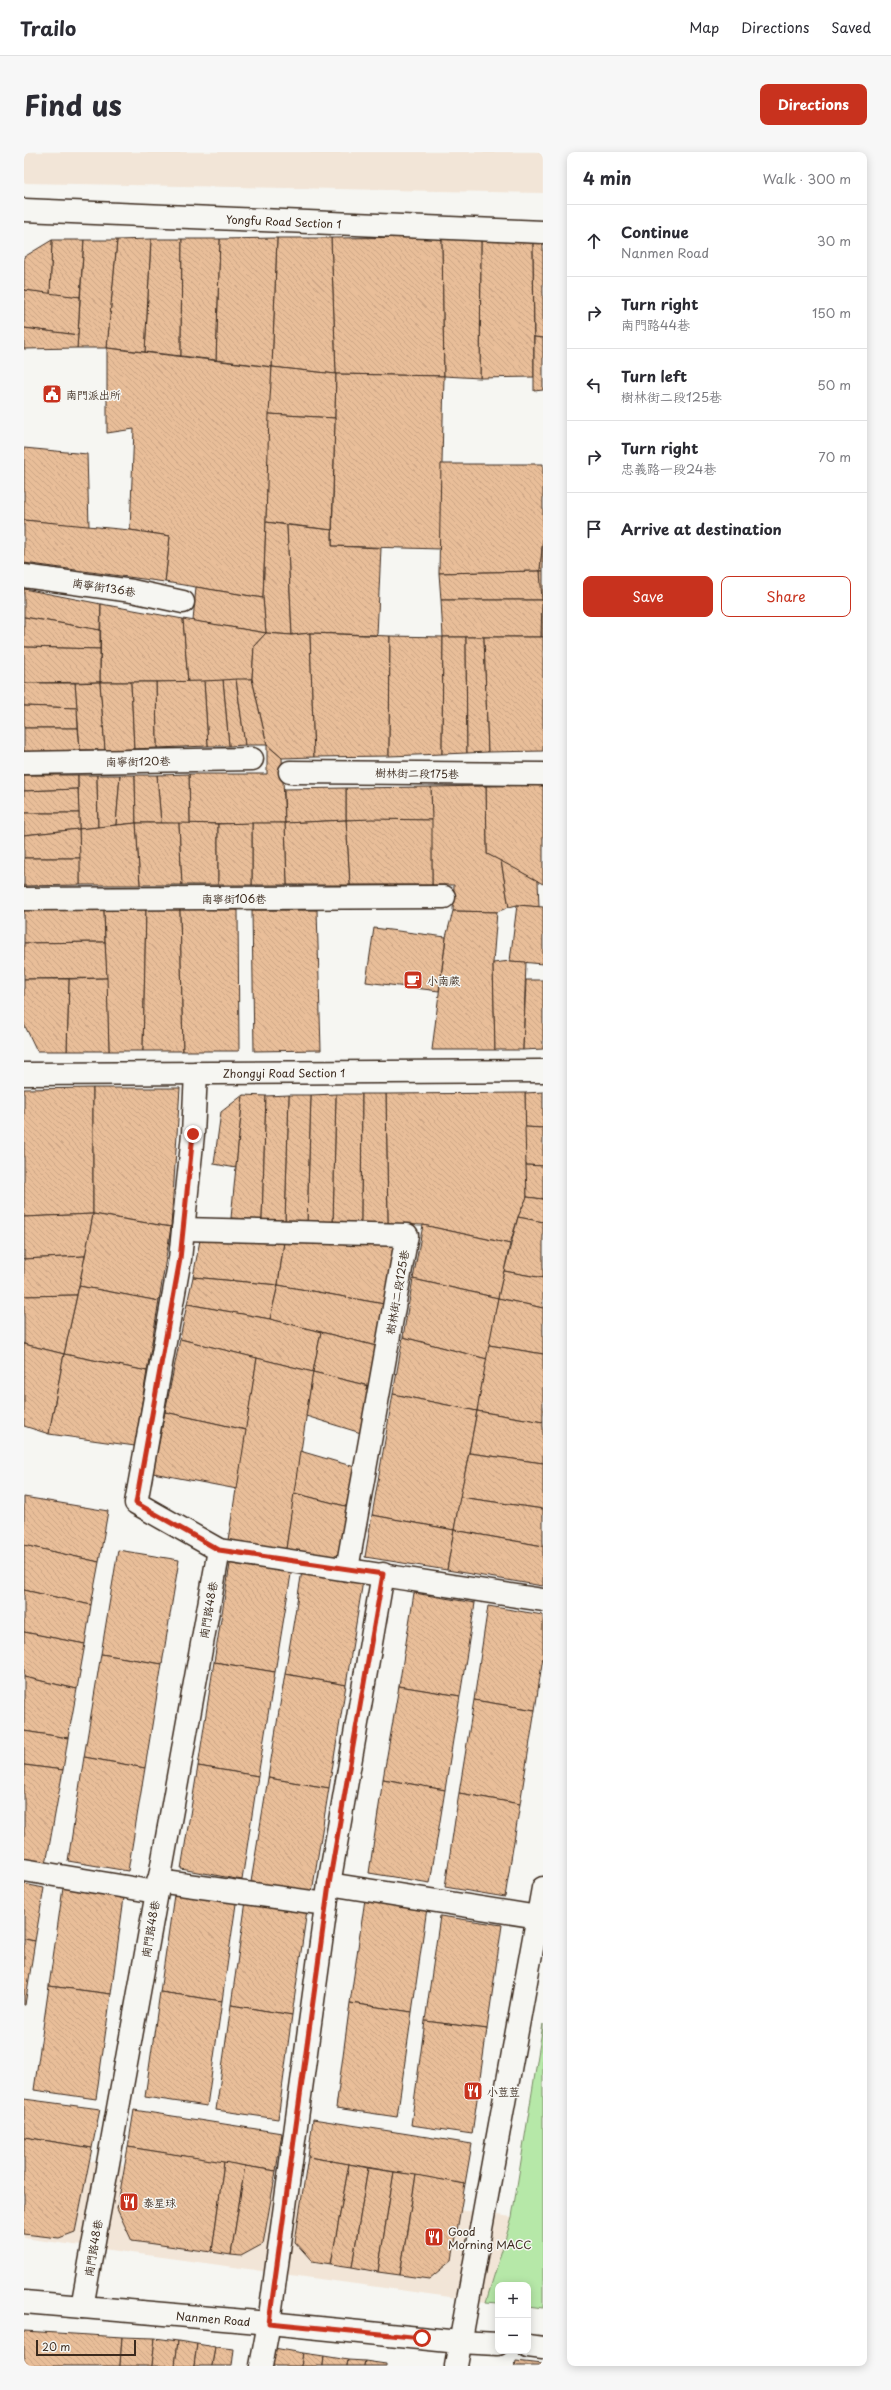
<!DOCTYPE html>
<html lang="en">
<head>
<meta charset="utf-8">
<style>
	:root { --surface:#fff; --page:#f7f7f7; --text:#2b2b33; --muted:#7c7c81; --line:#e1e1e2; --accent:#c8321e }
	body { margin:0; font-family:"Playpen Sans","LXGW WenKai TC",sans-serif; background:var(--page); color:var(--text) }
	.controls { position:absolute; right:12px; bottom:12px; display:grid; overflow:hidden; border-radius:8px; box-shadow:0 2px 10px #0003 }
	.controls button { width:36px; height:36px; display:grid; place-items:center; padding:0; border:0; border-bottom:1px solid var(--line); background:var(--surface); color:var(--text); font:20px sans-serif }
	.scale { position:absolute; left:12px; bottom:10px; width:100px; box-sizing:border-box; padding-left:4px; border:2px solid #3b2a1e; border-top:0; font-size:11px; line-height:14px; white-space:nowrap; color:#3b2a1e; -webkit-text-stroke:3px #f6f6f2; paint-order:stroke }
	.stop { position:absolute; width:12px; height:12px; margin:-9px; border:3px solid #c8321e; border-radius:50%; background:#fff }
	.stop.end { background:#c8321e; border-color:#fff; box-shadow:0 1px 4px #0008 }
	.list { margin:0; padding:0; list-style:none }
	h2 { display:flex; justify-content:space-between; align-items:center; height:52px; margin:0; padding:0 16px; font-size:17px }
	h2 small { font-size:13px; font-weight:400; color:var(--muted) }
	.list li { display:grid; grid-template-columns:26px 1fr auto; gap:12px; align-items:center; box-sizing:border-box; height:72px; padding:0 16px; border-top:1px solid var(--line) }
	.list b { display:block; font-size:15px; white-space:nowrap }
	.list p { margin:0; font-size:13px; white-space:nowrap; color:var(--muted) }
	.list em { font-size:13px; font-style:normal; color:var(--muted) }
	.actions { display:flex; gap:8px; padding:12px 16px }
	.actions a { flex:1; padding:9px 0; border:1px solid var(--accent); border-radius:8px; text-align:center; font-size:14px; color:var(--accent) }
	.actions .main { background:var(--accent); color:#fff }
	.icon { flex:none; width:22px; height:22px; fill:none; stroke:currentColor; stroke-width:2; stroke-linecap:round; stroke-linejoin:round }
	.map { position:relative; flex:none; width:519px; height:2214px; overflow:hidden; border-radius:8px }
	header { display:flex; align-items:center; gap:24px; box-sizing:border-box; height:56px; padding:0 20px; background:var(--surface); border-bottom:1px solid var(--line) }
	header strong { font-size:19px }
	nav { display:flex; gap:22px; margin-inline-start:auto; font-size:14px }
	.intro { display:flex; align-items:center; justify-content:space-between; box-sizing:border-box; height:96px; padding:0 24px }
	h1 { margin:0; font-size:28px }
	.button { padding:10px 18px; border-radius:8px; background:var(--accent); color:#fff; font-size:14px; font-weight:700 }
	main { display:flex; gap:24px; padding:0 24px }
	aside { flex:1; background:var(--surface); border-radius:8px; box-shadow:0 2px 10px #0003 }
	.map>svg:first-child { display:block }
	.built { fill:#f2e5d7 }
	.green { fill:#b6e8a8; stroke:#788963 }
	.building { fill:url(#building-back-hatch); stroke:#3b2a1e }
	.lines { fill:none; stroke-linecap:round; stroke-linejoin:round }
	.minor-casing { stroke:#3b2a1e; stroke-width:25 }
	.minor { stroke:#f6f6f2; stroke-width:22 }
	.route { stroke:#c8321e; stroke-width:5 }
	.labels { text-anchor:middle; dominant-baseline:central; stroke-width:3; stroke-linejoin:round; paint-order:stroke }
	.street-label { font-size:11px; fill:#3b2a1e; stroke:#f6f6f2 }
	.poi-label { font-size:11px; fill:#3b2a1e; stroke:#f6f6f2; text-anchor:start }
</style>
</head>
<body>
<header>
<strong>Trailo</strong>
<nav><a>Map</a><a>Directions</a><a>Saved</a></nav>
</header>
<div class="intro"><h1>Find us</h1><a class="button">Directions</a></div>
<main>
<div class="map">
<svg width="519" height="2214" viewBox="0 0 519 2214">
	<defs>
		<pattern id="building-back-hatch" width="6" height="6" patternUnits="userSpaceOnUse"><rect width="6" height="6" fill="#e9be99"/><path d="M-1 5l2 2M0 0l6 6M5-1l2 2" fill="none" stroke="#c9a383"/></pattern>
	</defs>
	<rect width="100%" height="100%" fill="#f6f6f2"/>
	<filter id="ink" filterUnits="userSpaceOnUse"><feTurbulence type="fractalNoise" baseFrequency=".025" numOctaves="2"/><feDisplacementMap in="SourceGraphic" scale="8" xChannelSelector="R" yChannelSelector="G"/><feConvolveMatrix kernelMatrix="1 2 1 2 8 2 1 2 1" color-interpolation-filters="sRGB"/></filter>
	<g filter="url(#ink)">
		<g class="built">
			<polygon points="0,0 519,0 519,41 0,31"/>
			<polygon points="0,2000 488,2065 462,2150 0,2086"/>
		</g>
		<polygon class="green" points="519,1872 519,2156 504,2154 504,2133 474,2133 474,2151 462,2150 488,2065"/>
		<g class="building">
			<polygon points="509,84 510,225 456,226 457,85"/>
			<polygon points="509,84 519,84 519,186 510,185"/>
			<polygon points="418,85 420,224 312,222 307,86"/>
			<polygon points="418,85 457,85 456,226 420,224"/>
			<polygon points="253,86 307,86 312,222 248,215"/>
			<polygon points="253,86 248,215 192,208 196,87"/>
			<polygon points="127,87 158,87 157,204 121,200"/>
			<polygon points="127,87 121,200 83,196 93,88"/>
			<polygon points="158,87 196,87 192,208 157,204"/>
			<polygon points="28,88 60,88 56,145 26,142"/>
			<polygon points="28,88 26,142 0,138 0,105"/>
			<polygon points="60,88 93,88 83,196 53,196"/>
			<polygon points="0,138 56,145 54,183 0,176"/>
			<polygon points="0,176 54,183 53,196 0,197"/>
			<polygon points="510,185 519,186 519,238 510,239"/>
			<polygon points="83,196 248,215 239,446 141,430 146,384 106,378 110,277 83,281"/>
			<polygon points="248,215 312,222 311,266 245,262"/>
			<polygon points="312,222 420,224 416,397 308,394"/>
			<polygon points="245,262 311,266 308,378 242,370"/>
			<polygon points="0,296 63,302 65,375 0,368"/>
			<polygon points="417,312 519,312 519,386 516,419 415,421"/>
			<polygon points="0,368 106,378 146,384 141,430 0,411"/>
			<polygon points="242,370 263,373 268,483 242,481 239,446"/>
			<polygon points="263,373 308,378 308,394 357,396 353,483 286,481 268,483"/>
			<polygon points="519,386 519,419 516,419"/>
			<polygon points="516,419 519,419 519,485 517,485"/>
			<polygon points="516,419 518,448 417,448 415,421"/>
			<polygon points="172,435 239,446 242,481 169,469"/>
			<polygon points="0,437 77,452 76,478 0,465"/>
			<polygon points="417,448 518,448 517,485 419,485"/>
			<polygon points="77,452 159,467 164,530 76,530"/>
			<polygon points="0,465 76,478 76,497 0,495"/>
			<polygon points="159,467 242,481 230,494 228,527 164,530"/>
			<polygon points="242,481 268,483 286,481 290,605 258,606 243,593 228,527 230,494"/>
			<polygon points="286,481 366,484 365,604 290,605"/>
			<polygon points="366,484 419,485 418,602 365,604"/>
			<polygon points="419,485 442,485 443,601 418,602"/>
			<polygon points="442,485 460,485 464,600 443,601"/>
			<polygon points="460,485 519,485 519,599 464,600"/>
			<polygon points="0,495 76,497 76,530 0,531"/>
			<polygon points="212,527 221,593 205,594 199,528"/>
			<polygon points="212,527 228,527 243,593 221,593"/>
			<polygon points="199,528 205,594 184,594 180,529"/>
			<polygon points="180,529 184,594 133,596 132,530"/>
			<polygon points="76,530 81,598 56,598 51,531"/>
			<polygon points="76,530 107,530 110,597 81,598"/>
			<polygon points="107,530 132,530 133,596 110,597"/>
			<polygon points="0,531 51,531 53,556 0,554"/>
			<polygon points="0,554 53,556 54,576 0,576"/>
			<polygon points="0,576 54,576 56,598 0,600"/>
			<polygon points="243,593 258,606 261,671 166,672 165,622 243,622"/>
			<polygon points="165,622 166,672 137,671 133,623"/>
			<polygon points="0,623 54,623 54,637 0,639"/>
			<polygon points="54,623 73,623 74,675 55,677"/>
			<polygon points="73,623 96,623 92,673 74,675"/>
			<polygon points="96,623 111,623 112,671 92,673"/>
			<polygon points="111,623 133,623 137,671 112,671"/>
			<polygon points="519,633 519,732 463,702 462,634"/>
			<polygon points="462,634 463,702 477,709 485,755 473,760 429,759 430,733 408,733 407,635"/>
			<polygon points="407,635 408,668 322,668 322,636"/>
			<polygon points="322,636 322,668 261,671 260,637"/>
			<polygon points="54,637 55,661 0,661 0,639"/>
			<polygon points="0,661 55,661 55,677 0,683"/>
			<polygon points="348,667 408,668 408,733 326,733 322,668"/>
			<polygon points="322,668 326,733 263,733 261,671"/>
			<polygon points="112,671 155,671 158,733 116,733"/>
			<polygon points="112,671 116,733 56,733 55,677"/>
			<polygon points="155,671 194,672 194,733 158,733"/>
			<polygon points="228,671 261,671 263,733 228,733"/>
			<polygon points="228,671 228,733 194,733 194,672"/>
			<polygon points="55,677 56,706 0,706 0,683"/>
			<polygon points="0,706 56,706 56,733 0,734"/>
			<polygon points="477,709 514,729 515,755 493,753 485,755"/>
			<polygon points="493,753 519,755 519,812 486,809"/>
			<polygon points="0,757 80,757 81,790 0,791"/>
			<polygon points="80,757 122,757 119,899 85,899"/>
			<polygon points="122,757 156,757 159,899 119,899"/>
			<polygon points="156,757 214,758 215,899 159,899"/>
			<polygon points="228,758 293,758 297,898 230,899"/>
			<polygon points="429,759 473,760 469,811 471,898 408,898 422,785"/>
			<polygon points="350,776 422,785 415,839 342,830"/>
			<polygon points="81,790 83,826 0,827 0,791"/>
			<polygon points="486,809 502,810 499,898 471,898 469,811"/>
			<polygon points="83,826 85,899 43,899 45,827"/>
			<polygon points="0,827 45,827 43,899 13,899 0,872"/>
			<polygon points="502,828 519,828 519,897 499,898"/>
			<polygon points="69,936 69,1062 0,1065 0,937"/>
			<polygon points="69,936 156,936 147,1075 69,1062"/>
			<polygon points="519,940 519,976 501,975 501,941"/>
			<polygon points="501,941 503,1045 494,1065 486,1092 399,1073 364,1072 362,942"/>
			<polygon points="312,942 338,942 337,1072 309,1071"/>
			<polygon points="312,942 309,1071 283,1070 287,943"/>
			<polygon points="338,942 362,942 364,1072 337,1072"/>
			<polygon points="219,943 212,1016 190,1012 197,960"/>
			<polygon points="219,943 242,944 238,1068 207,1066"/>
			<polygon points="265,943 287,943 283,1070 261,1069"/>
			<polygon points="265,943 261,1069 238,1068 242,944"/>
			<polygon points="501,975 519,976 519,1014 502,1013"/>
			<polygon points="502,1013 519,1014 519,1047 503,1045"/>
			<polygon points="503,1045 519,1047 519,1070 494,1065"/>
			<polygon points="69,1062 147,1075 135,1149 55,1134"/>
			<polygon points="69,1062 61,1104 0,1107 0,1065"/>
			<polygon points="494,1065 519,1070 519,1126 480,1119"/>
			<polygon points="399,1073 486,1092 474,1146 389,1127"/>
			<polygon points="176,1088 260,1090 254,1133 169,1125"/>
			<polygon points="260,1090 370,1093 360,1152 254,1133"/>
			<polygon points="61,1104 53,1143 0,1144 0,1107"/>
			<polygon points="480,1119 519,1126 519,1156 474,1146"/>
			<polygon points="169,1125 254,1133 246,1167 163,1152"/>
			<polygon points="389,1127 474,1146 463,1207 379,1185"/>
			<polygon points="254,1133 360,1152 352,1194 246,1167"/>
			<polygon points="55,1134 135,1149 123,1219 40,1202"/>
			<polygon points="53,1143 40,1202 0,1192 0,1144"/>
			<polygon points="474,1146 519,1156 519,1202 465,1193"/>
			<polygon points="163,1152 246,1167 297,1180 289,1220 156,1187"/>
			<polygon points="297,1180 352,1194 345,1234 289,1220"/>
			<polygon points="379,1185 463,1207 453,1259 369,1242"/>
			<polygon points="156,1187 233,1206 222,1278 141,1260"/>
			<polygon points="0,1192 40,1202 25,1282 0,1274"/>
			<polygon points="465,1193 519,1202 519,1270 453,1259"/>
			<polygon points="40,1202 123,1219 111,1294 25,1282"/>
			<polygon points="233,1206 289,1220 262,1397 204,1388"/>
			<polygon points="289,1220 345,1234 337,1281 282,1264"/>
			<polygon points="369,1242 453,1259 430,1378 348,1363"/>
			<polygon points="453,1259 519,1270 519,1311 445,1301"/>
			<polygon points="141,1260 222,1278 213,1337 129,1321"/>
			<polygon points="276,1299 331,1315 325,1355 270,1341"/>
			<polygon points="445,1301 519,1311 519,1357 436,1345"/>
			<polygon points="270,1341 325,1355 316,1405 262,1397"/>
			<polygon points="0,1345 84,1359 75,1410 0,1393"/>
			<polygon points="436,1345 519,1357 519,1394 430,1378"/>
			<polygon points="348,1363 430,1378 423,1418 341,1405"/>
			<polygon points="430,1378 519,1394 519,1434 423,1418"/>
			<polygon points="0,1393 75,1410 67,1453 0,1438"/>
			<polygon points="94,1398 155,1408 138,1512 77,1502"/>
			<polygon points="207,1406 268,1416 251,1520 190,1510"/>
			<polygon points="278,1419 339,1429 322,1533 261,1522"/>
			<polygon points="0,1438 67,1453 61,1492 0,1480"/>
			<polygon points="390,1441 451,1451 436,1544 375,1534"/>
			<polygon points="464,1454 519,1463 519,1505 511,1558 450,1548"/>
			<polygon points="0,1480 61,1492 53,1537 0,1525"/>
			<polygon points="77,1502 138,1512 121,1616 60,1605"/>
			<polygon points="190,1510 251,1520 234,1624 174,1614"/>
			<polygon points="261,1522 322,1533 305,1636 244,1626"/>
			<polygon points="0,1525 53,1537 44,1586 0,1579"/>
			<polygon points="375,1534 436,1544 421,1638 359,1627"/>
			<polygon points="450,1548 511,1558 496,1652 435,1641"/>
			<polygon points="0,1579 44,1586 39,1618 0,1613"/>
			<polygon points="60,1605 121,1616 104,1719 44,1709"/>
			<polygon points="0,1613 39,1618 22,1712 0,1708"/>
			<polygon points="174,1614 234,1624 218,1728 157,1717"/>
			<polygon points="244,1626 305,1636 288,1740 227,1730"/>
			<polygon points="359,1627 421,1638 406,1731 345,1721"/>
			<polygon points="435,1641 496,1652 481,1745 421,1735"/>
			<polygon points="40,1729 101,1738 87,1842 25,1834"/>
			<polygon points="0,1732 20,1736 11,1789 0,1787"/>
			<polygon points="151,1736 213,1745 198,1849 136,1840"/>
			<polygon points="341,1747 403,1756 388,1860 326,1851"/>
			<polygon points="222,1749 283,1758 268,1863 207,1853"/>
			<polygon points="416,1764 478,1773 463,1877 401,1869"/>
			<polygon points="0,1787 11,1789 1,1853 0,1853"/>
			<polygon points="25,1834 87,1842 72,1947 10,1938"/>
			<polygon points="136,1840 198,1849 183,1954 121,1945"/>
			<polygon points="326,1851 388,1860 373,1965 312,1956"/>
			<polygon points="207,1853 268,1863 254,1967 192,1958"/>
			<polygon points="401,1869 463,1877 448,1982 387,1973"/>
			<polygon points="0,1947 76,1957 68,1996 0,1985"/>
			<polygon points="110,1958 258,1981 252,2019 104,1995"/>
			<polygon points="289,1967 448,1992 441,2032 284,2005"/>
			<polygon points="0,1985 68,1996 51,2080 35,2086 0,2082"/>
			<polygon points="104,1995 200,2010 188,2100 108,2089 93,2057"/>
			<polygon points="284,2005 325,2012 307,2112 288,2109 271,2090"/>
			<polygon points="200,2010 221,2014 207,2103 188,2100"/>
			<polygon points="325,2012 344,2016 328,2115 307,2112"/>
			<polygon points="221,2014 252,2019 239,2092 217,2104 207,2103"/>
			<polygon points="344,2016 370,2020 354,2120 328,2115"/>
			<polygon points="370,2020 392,2023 376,2123 354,2120"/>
			<polygon points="392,2023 441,2032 428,2108 405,2127 376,2123"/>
			<polygon points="0,2179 98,2185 96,2214 0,2214"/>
			<polygon points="98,2185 131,2186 128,2214 96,2214"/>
			<polygon points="131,2186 154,2189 151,2214 128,2214"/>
			<polygon points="154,2189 173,2192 170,2214 151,2214"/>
			<polygon points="173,2192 191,2195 188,2214 170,2214"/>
			<polygon points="191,2195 210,2197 208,2214 188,2214"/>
			<polygon points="250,2196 279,2201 277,2214 247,2214"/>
			<polygon points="279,2201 300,2204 299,2214 277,2214"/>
			<polygon points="300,2204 324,2208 323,2214 299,2214"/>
			<polygon points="324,2208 341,2209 340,2214 323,2214"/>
			<polygon points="341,2209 362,2212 362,2214 340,2214"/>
			<polygon points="492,2209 519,2212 519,2214 491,2214"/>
		</g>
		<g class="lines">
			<g class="minor-casing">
				<g id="minor">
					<path id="s1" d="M0 58 519 80"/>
					<polyline points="0,424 108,439 159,450"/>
					<polyline points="0,611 228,607"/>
					<polyline points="266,620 519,622"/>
					<polyline points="0,747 420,745"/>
					<polyline points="172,921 169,982 156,1107 112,1351 195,1398 519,1448"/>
					<path id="s2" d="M0 922 519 919"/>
					<polyline points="159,1077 383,1083 323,1417"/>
					<polyline points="0,1718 132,1740"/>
					<polyline points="134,1729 302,1752"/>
					<polyline points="305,1732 514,1765"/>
					<path id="s3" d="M0 2150 245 2171 435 2190 474 2192"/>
					<polyline points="58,2155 195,1398"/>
					<polyline points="504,2194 519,2196"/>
					<polyline points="237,2214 245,2171 305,1732 359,1422"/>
					<polyline points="432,2214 519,1736"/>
				</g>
			</g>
			<use href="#minor" class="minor"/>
		</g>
	</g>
	<g class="lines" filter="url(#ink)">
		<polyline class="route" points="169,982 156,1107 112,1351 195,1398 359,1422 305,1732 245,2171 398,2186"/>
	</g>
	<defs>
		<g id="civic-square" transform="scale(1)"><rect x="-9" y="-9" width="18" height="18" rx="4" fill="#c8321e" stroke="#f6f6f2"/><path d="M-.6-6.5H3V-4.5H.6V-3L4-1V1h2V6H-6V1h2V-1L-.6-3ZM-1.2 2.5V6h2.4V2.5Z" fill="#fff"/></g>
		<g id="cafe-square" transform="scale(1)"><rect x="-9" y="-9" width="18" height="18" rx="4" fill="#c8321e" stroke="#f6f6f2"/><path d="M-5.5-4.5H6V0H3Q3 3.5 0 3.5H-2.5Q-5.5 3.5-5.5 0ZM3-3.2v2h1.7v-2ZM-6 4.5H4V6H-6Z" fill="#fff"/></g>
		<g id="restaurant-square" transform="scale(1)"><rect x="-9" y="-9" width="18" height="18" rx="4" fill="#c8321e" stroke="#f6f6f2"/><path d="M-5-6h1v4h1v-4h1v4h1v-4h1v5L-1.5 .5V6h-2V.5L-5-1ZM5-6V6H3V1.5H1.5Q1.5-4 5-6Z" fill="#fff"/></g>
	</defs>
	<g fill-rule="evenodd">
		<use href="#civic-square" x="28" y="242"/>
		<use href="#cafe-square" x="389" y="828"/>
		<use href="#restaurant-square" x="449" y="1939"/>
		<use href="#restaurant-square" x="105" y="2050"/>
		<use href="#restaurant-square" x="410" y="2085"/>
	</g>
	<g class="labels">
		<g class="street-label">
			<text stroke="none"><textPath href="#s1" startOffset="260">Yongfu Road Section 1</textPath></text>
			<text transform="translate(80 435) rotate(9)">南寧街136巷</text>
			<text transform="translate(114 609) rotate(-1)">南寧街120巷</text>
			<text transform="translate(393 621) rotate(1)">樹林街二段175巷</text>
			<text x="210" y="746">南寧街106巷</text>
			<text stroke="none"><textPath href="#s2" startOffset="260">Zhongyi Road Section 1</textPath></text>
			<text transform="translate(373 1140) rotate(-80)">樹林街二段125巷</text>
			<text transform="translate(184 1458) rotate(-80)">南門路48巷</text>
			<text transform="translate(126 1777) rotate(-80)">南門路48巷</text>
			<text transform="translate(69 2096) rotate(-80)">南門路48巷</text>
			<text stroke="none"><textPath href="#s3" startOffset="190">Nanmen Road</textPath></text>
		</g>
		<g class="poi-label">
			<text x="42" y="242">南門派出所</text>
			<text x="403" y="828">小南蕨</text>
			<text x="463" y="1939">小荳荳</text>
			<text x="119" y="2050">泰星球</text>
			<text x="424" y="2079">Good<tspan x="424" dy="13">Morning MACC</tspan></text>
		</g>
	</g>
</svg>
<div class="controls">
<button>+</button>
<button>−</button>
</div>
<div class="scale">20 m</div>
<div class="stop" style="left:398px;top:2186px"></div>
<div class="stop end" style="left:169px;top:982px"></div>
</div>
<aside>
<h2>4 min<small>Walk · 300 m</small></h2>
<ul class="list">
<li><svg class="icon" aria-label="ahead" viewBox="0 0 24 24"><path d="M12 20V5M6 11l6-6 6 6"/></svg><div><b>Continue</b><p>Nanmen Road</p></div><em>30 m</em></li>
<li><svg class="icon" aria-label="right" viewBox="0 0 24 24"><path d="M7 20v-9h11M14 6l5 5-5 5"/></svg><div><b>Turn right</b><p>南門路44巷</p></div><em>150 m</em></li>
<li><svg class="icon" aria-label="left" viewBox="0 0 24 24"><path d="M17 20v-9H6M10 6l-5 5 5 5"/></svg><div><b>Turn left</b><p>樹林街二段125巷</p></div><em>50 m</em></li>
<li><svg class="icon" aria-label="right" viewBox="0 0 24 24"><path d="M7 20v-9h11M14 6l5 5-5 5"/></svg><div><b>Turn right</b><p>忠義路一段24巷</p></div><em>70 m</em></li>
<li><svg class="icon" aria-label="arrive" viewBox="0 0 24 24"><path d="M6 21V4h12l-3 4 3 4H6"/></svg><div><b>Arrive at destination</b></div></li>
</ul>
<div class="actions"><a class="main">Save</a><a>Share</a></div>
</aside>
</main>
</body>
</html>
